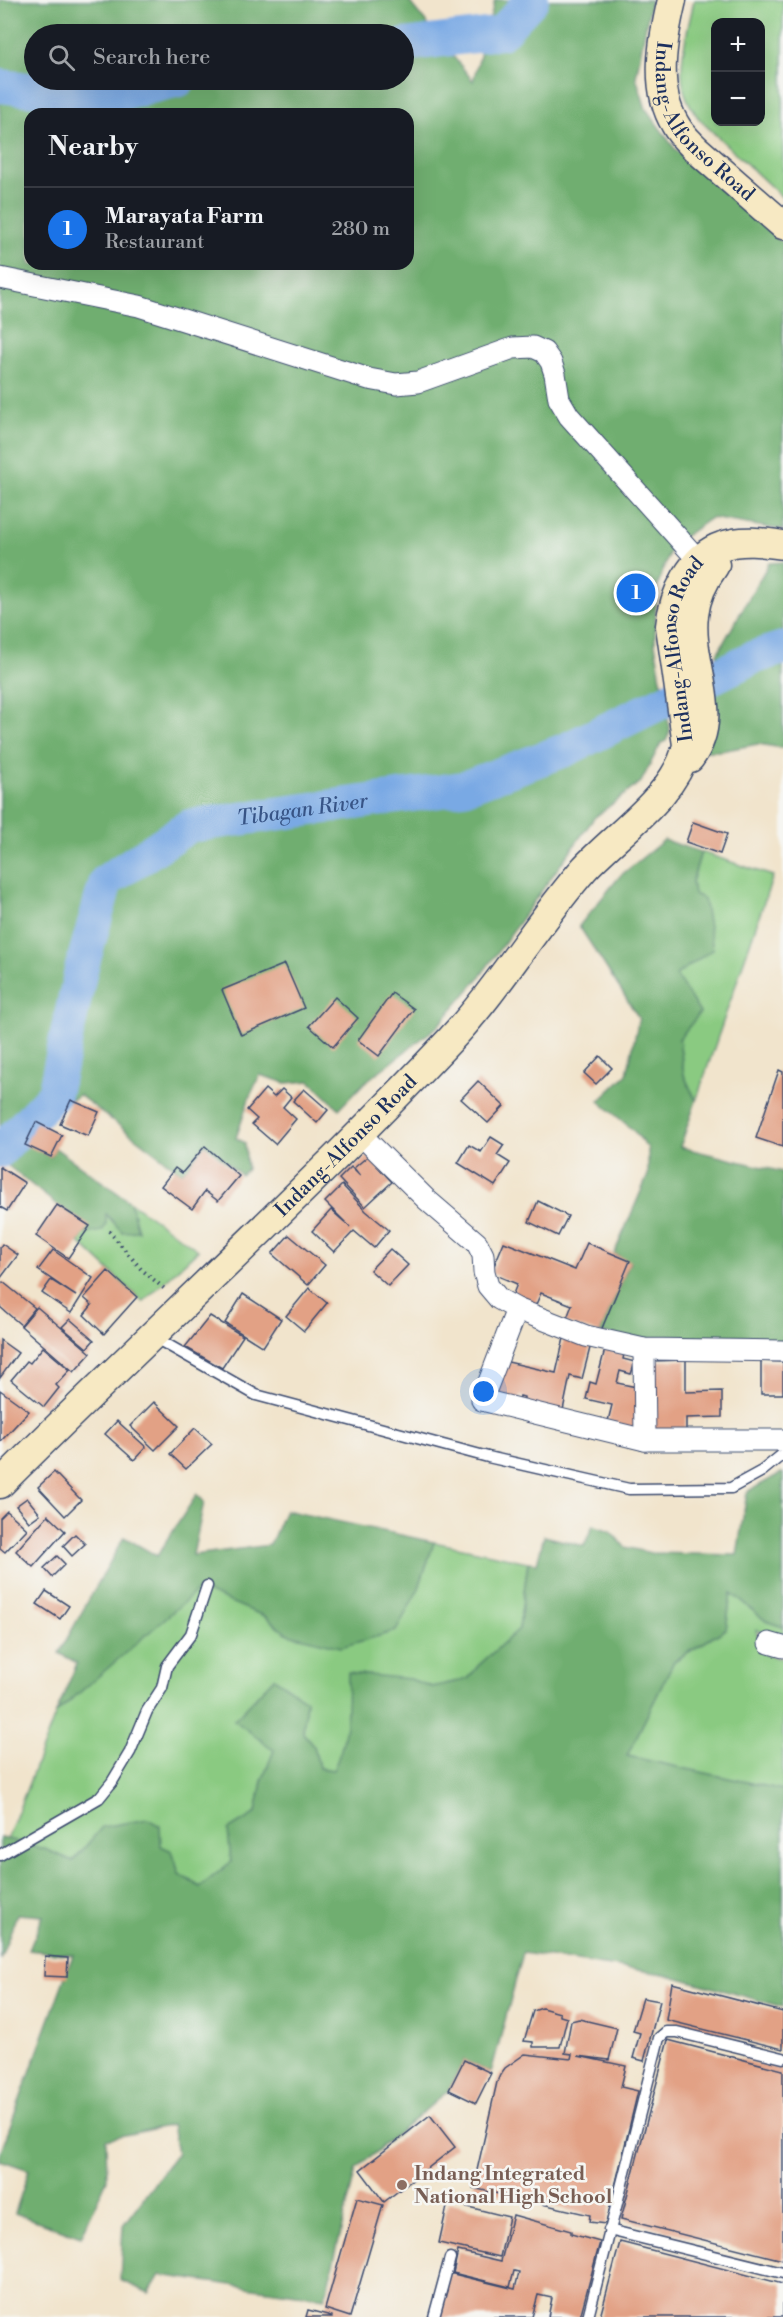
<!DOCTYPE html>
<html lang="en">
<head>
<meta charset="utf-8">
<style>
	:root { --surface:#171b24; --page:#242831; --text:#f1f3f6; --muted:#9ea1a6; --line:#363941; --accent:#1a73e8 }
	body { margin:0; font-family:"Libre Bodoni",serif; background:var(--page); color:var(--text) }
	.controls { position:absolute; right:18px; top:18px; display:grid; overflow:hidden; border-radius:12px; box-shadow:0 6px 24px #0002 }
	.controls button { width:54px; height:54px; display:grid; place-items:center; padding:0; border:0; border-bottom:2px solid var(--line); background:var(--surface); color:var(--text); font:30px sans-serif }
	.you { position:absolute; left:484px; top:1392px; width:21px; height:21px; margin:-15px; border:4px solid #fff; border-radius:50%; background:#1a73e8; box-shadow:0 0 0 9px #1a73e833 }
	.badge { display:grid; place-items:center; width:39px; height:39px; border-radius:50%; background:var(--accent); color:#fff; font-size:20px; font-weight:700 }
	.pin { position:absolute; translate:-50% -50%; border:3px solid #fff; box-shadow:0 2px 6px #0006 }
	.list { margin:0; padding:0; list-style:none }
	h2 { display:flex; justify-content:space-between; align-items:center; height:78px; margin:0; padding:0 24px; font-size:26px }
	h2 small { font-size:20px; font-weight:400; color:var(--muted) }
	.list li { display:grid; grid-template-columns:39px 1fr auto; gap:18px; align-items:center; box-sizing:border-box; height:84px; padding:0 24px; border-top:2px solid var(--line) }
	.list b { display:block; font-size:22px; white-space:nowrap }
	.list p { margin:0; font-size:20px; white-space:nowrap; color:var(--muted) }
	.list em { font-size:20px; font-style:normal; color:var(--muted) }
	.icon { flex:none; width:33px; height:33px; fill:none; stroke:currentColor; stroke-width:2; stroke-linecap:round; stroke-linejoin:round }
	.map { position:relative; flex:none; width:783px; height:2317px; overflow:hidden }
	.search { position:absolute; background:var(--surface); box-shadow:0 6px 24px #0002; left:24px; top:24px; width:390px; height:66px; display:flex; align-items:center; gap:15px; box-sizing:border-box; padding:0 21px; border-radius:33px; color:var(--muted); font-size:22px }
	.panel { position:absolute; background:var(--surface); box-shadow:0 6px 24px #0002; left:24px; top:108px; width:390px; height:162px; border-radius:18px }
	.map>svg:first-child { display:block }
	.green { fill:#8aca81; stroke:#527c70; stroke-width:1.5; fill-rule:evenodd }
	.forest { fill:#6fae6f; stroke:#456e66; stroke-width:1.5; fill-rule:evenodd }
	.lines { fill:none; stroke-linecap:round; stroke-linejoin:round }
	.river { stroke:#79a9e4; stroke-width:34 }
	.building { fill:#e2a185 }
	.lane-casing { stroke:#3b4a6e; stroke-width:13 }
	.street-casing { stroke:#3b4a6e; stroke-width:23 }
	.secondary-casing { stroke:#3b4a6e; stroke-width:31 }
	.path { stroke:#3b4a6e; stroke-width:4; stroke-dasharray:1.5 4.5; stroke-linecap:butt }
	.lane { stroke:#fff; stroke-width:10 }
	.street { stroke:#fff; stroke-width:21 }
	.secondary { stroke:#f7e9c3; stroke-width:28 }
	.education-dot { fill:#8d6e63; stroke:#f6f6f2; stroke-width:2 }
	.labels { text-anchor:middle; dominant-baseline:central; stroke-width:5; stroke-linejoin:round; paint-order:stroke }
	.street-label { font-size:20px; fill:#1b2f5e; stroke:#f6f6f2 }
	.education-label { font-size:20px; font-weight:bold; fill:#785e54; stroke:#f6f6f2; text-anchor:start }
	.water-label { font-size:21px; font-style:italic; fill:#375486; stroke:#f6f6f2 }
</style>
</head>
<body>
<div class="map">
<svg width="783" height="2317" viewBox="0 0 783 2317">
	<rect width="100%" height="100%" fill="#f6f6f2"/>
	<filter id="ink" filterUnits="userSpaceOnUse"><feTurbulence type="fractalNoise" baseFrequency=".0167" numOctaves="2"/><feDisplacementMap in="SourceGraphic" scale="12" xChannelSelector="R" yChannelSelector="G"/><feConvolveMatrix kernelMatrix="1 2 1 2 8 2 1 2 1" color-interpolation-filters="sRGB"/></filter>
	<filter id="wash" filterUnits="userSpaceOnUse"><feTurbulence type="fractalNoise" baseFrequency=".008" numOctaves="4" result="noise"/><feDisplacementMap in="SourceGraphic" scale="24" xChannelSelector="R" yChannelSelector="G"/><feGaussianBlur stdDeviation="1.35" result="paint"/><feColorMatrix in="noise" values="0 0 0 0 0 0 0 0 0 0 0 0 0 0 0 0 0 1.4 0 .05"/><feComposite in="paint" operator="in"/></filter>
	<g filter="url(#wash)">
		<rect width="100%" height="100%" fill="#f1e4cc"/>
		<g class="green">
			<path d="M694 0H783V198L700 120C693 111 687 101 684 90 677 63 689 27 694 0ZM760 22V122H716V22Z"/>
			<polygon points="701,852 773,876 696,1101 684,1075 679,1039 676,975 713,949 694,894 692,882"/>
			<polygon points="130,1202 198,1250 143,1302 79,1242 84,1234 92,1233 106,1214 138,1231"/>
			<polygon points="434,1542 528,1562 519,1629 478,1666 468,1679 432,1687 410,1679 347,1719 342,1752 333,1770 319,1768 314,1746 303,1733 306,1700 274,1678 275,1750 262,1781 256,1813 229,1830 231,1862 200,1887 179,1874 172,1851 103,1827 73,1861 47,1850 7,1840 56,1713 199,1588 264,1616 288,1634 419,1588"/>
			<polygon points="731,1593 766,1621 783,1627 783,1637 756,1630 764,1654 783,1659 783,1790 627,1756 674,1661 726,1629"/>
		</g>
		<g class="forest">
			<path d="M0 0H408L473 81 495 0H651L636 77 646 109 675 149 783 243V530L711 518 672 545 656 590 655 644 670 731 666 741 661 743 641 782 594 818 479 978 437 1027 364 1083 339 1109 310 1081 286 1083 260 1075 250 1096 236 1138 245 1143 247 1169 241 1175 205 1144 182 1173 79 1095 23 1128 25 1144 51 1157 55 1148 130 1202 138 1231 122 1232 106 1214V1225L102 1231 84 1234 89 1226 57 1205 2 1161 0 1163ZM34 34H404V80H34ZM30 114H408V264H30Z"/>
			<polygon points="783,562 783,748 758,744 721,751 701,751 712,678 723,672 717,654 769,563"/>
			<polygon points="664,840 701,852 692,882 694,894 704,899 713,949 676,975 700,1013 679,1039 684,1075 696,1101 680,1147 783,1172 783,1342 647,1340 600,1333 630,1262 614,1254 648,1175 648,1148 633,1130 599,1101 627,1074 639,1018 579,926 620,876"/>
			<path d="M781 1473H783V1627L766 1621 731 1593 726 1629 674 1661 627 1756 783 1790V2007L664 1974 523 1953 491 2073 464 2060 449 2090 356 2169 325 2298 160 2275 149 2293 120 2280 123 2225 177 2153 172 2125 106 2139 107 2179 81 2237 15 2213 29 2170 0 2160V2154L73 1955 29 1950 43 1916 17 1914 0 1960V1837L47 1850 73 1861 102 1827 148 1819 160 1826 161 1846 172 1851 179 1874 200 1887 231 1862 228 1830 256 1813 262 1781 274 1750 234 1720 274 1678 306 1700 303 1733 314 1746 319 1768 333 1770C349 1739 347 1707 348 1673L410 1679 432 1687 468 1679 478 1666 519 1629 528 1562 537 1563 544 1536 584 1546 593 1525 610 1531 625 1547 651 1553 737 1555 747 1492Z"/>
			<polygon points="197,1494 204,1502 193,1555 270,1545 285,1510 434,1542 419,1588 396,1631 341,1647 288,1634 264,1616 199,1589 56,1713 77,1663 59,1653 124,1537 157,1556"/>
		</g>
		<g class="lines">
			<g class="river">
				<polyline points="404,45 501,33 532,0"/>
				<polyline points="0,86 105,98 179,80"/>
				<path id="s1" d="M0 1151 54 1094 81 970 106 881 189 826 463 788 565 750 752 658 783 648"/>
			</g>
		</g>
		<g id="blocks">
			<g class="building">
				<polygon points="693,822 727,834 720,854 686,842"/>
				<polygon points="285,964 304,1008 241,1035 222,990"/>
				<polygon points="392,993 414,1009 379,1056 358,1040"/>
				<polygon points="335,997 358,1018 333,1047 309,1026"/>
				<polygon points="600,1056 612,1068 596,1084 584,1073"/>
				<polygon points="779,1070 783,1072 783,1147 756,1138"/>
				<polygon points="478,1081 504,1106 488,1123 461,1099"/>
				<polygon points="265,1089 274,1097 282,1089 291,1097 283,1107 296,1119 275,1144 252,1124 257,1119 247,1110"/>
				<polygon points="304,1089 328,1110 317,1123 293,1101"/>
				<polygon points="71,1100 99,1112 88,1136 60,1124"/>
				<polygon points="36,1122 62,1135 51,1157 25,1145"/>
				<polygon points="491,1137 504,1145 497,1155 510,1163 495,1186 458,1163 469,1145 481,1152"/>
				<polygon points="205,1146 239,1176 218,1201 205,1191 192,1209 161,1186 175,1168 182,1173"/>
				<polygon points="368,1156 392,1182 365,1207 339,1179 351,1167 360,1176 354,1168"/>
				<polygon points="0,1167 25,1183 7,1211 0,1207"/>
				<polygon points="342,1185 366,1211 389,1230 374,1248 354,1231 334,1252 312,1231 331,1210 350,1227 325,1202"/>
				<polygon points="538,1201 568,1216 558,1236 529,1222"/>
				<polygon points="57,1205 90,1226 68,1258 36,1236"/>
				<polygon points="289,1235 325,1265 308,1285 272,1254"/>
				<polygon points="504,1242 575,1270 587,1243 630,1261 600,1333 565,1323 572,1305 541,1293 534,1309 511,1299 517,1284 491,1273"/>
				<polygon points="2,1244 18,1255 0,1279 0,1247"/>
				<polygon points="390,1249 408,1265 388,1286 370,1270"/>
				<polygon points="53,1250 93,1278 71,1313 42,1293 51,1280 76,1296 38,1270"/>
				<polygon points="108,1271 137,1297 104,1334 84,1315 92,1305 84,1298"/>
				<polygon points="3,1282 35,1308 21,1325 0,1307 0,1285"/>
				<polygon points="309,1288 327,1303 304,1331 286,1316"/>
				<polygon points="243,1294 281,1319 263,1347 225,1323"/>
				<polygon points="37,1307 91,1353 74,1372 21,1326"/>
				<polygon points="210,1316 243,1336 222,1368 185,1347"/>
				<polygon points="70,1319 94,1340 87,1348 62,1327"/>
				<polygon points="564,1338 591,1344 582,1379 570,1376 562,1415 524,1403 524,1397 520,1396 519,1402 495,1398 493,1388 504,1363 508,1362 556,1373"/>
				<polygon points="0,1340 18,1353 0,1378"/>
				<polygon points="43,1347 70,1370 56,1385 59,1388 44,1407 11,1380 27,1361 30,1363"/>
				<polygon points="605,1349 624,1354 623,1359 635,1362 631,1374 620,1371 617,1383 636,1387 639,1407 634,1428 608,1421 612,1405 586,1399 590,1382 596,1384"/>
				<polygon points="686,1360 686,1392 722,1391 722,1417 686,1418 686,1434 653,1435 652,1361"/>
				<polygon points="761,1361 783,1362 783,1394 761,1394"/>
				<polygon points="0,1390 29,1411 0,1442"/>
				<polygon points="154,1402 179,1426 155,1450 130,1426"/>
				<polygon points="117,1421 146,1447 134,1460 105,1434"/>
				<polygon points="195,1428 212,1444 186,1469 170,1454"/>
				<polygon points="54,1472 81,1500 65,1516 38,1487"/>
				<polygon points="27,1498 40,1514 29,1522 16,1506"/>
				<polygon points="7,1511 27,1529 5,1552 0,1548 0,1518"/>
				<polygon points="48,1515 65,1531 33,1567 16,1551"/>
				<polygon points="75,1534 85,1544 72,1556 63,1546"/>
				<polygon points="57,1556 65,1564 52,1577 44,1568"/>
				<polygon points="46,1591 69,1606 60,1619 37,1604"/>
				<polygon points="45,1956 68,1958 67,1977 44,1976"/>
				<polygon points="672,1983 783,2012 783,2049 666,2020"/>
				<polygon points="643,1998 660,2001 644,2061 633,2058 640,2033 633,2031"/>
				<polygon points="542,2008 560,2013 560,2016 567,2018 560,2047 533,2047 533,2042 524,2041 533,2011"/>
				<polygon points="579,2019 617,2028 609,2060 578,2056 626,2066 621,2087 638,2091 606,2224 589,2222 590,2215 473,2188 497,2082 500,2075 505,2068 525,2054 571,2059 572,2054 565,2053 571,2021"/>
				<polygon points="668,2040 783,2070 783,2260 621,2219"/>
				<polygon points="464,2060 491,2073 476,2103 449,2090"/>
				<polygon points="430,2115 455,2147 384,2202 360,2170"/>
				<polygon points="357,2198 383,2205 350,2317 325,2309"/>
				<polygon points="448,2202 509,2217 500,2257 439,2243"/>
				<polygon points="513,2215 571,2231 571,2234 600,2242 580,2317 548,2317 552,2298 538,2295 532,2317 438,2317 449,2273 515,2289 519,2272 514,2271 510,2287 453,2273 458,2251 501,2261"/>
				<polygon points="620,2242 783,2284 783,2317 600,2317"/>
				<polygon points="308,2310 332,2316 332,2317 306,2317"/>
			</g>
		</g>
	</g>
	<g filter="url(#ink)">
		<use href="#blocks" fill-opacity="0" stroke="#3b4a6e" stroke-width="1.5"/>
		<g class="lines">
			<g class="lane-casing">
				<g id="lane">
					<polyline points="152,1336 256,1395 488,1457 629,1489 731,1488 762,1471 783,1454"/>
					<polyline points="0,1855 99,1798 112,1782 130,1752 147,1711 162,1688 167,1666 191,1634 207,1586"/>
					<polyline points="609,2230 783,2273"/>
					<polyline points="434,2317 450,2258"/>
					<polyline points="588,2317 659,2038 666,2032 677,2032 783,2058"/>
				</g>
			</g>
			<g class="street-casing">
				<g id="street">
					<polyline points="0,278 139,306 369,379 396,384 418,382 513,348 533,347 544,352 551,362 555,374 559,399 569,416 699,561"/>
					<polyline points="359,1133 427,1200 477,1243 483,1255 484,1272 488,1286 499,1299 517,1309 586,1336 644,1349 783,1351"/>
					<polyline points="517,1309 482,1400 645,1440 783,1440"/>
					<polyline points="644,1349 645,1440"/>
					<polyline points="769,1643 783,1647"/>
				</g>
			</g>
			<g class="secondary-casing">
				<g id="secondary">
					<path id="s2" d="M672 0C663 38 653 88 675 124 680 134 688 141 696 149L783 225"/>
					<path d="M690 758C723 715 688 664 694 615 696 597 704 580 715 565"/>
					<path id="s3" d="M0 1484C149 1335 305 1194 449 1041 499 988 536 924 584 869 616 834 678 794 687 745L670 626C673 596 691 556 722 546 741 539 763 542 783 545"/>
				</g>
			</g>
			<polyline class="path" points="109,1231 141,1269 167,1291"/>
			<use href="#lane" class="lane"/>
			<use href="#street" class="street"/>
			<use href="#secondary" class="secondary"/>
		</g>
	</g>
	<circle class="education-dot" cx="402" cy="2185" r="6"/>
	<g class="labels">
		<g class="street-label">
			<text stroke="none"><textPath href="#s2" startOffset="138">Indang-Alfonso Road</textPath></text>
			<text stroke="none"><textPath href="#s3" startOffset="1112">Indang-Alfonso Road</textPath></text>
			<text stroke="none"><textPath href="#s3" startOffset="484">Indang-Alfonso Road</textPath></text>
		</g>
		<g class="education-label">
			<text x="414" y="2174">Indang Integrated<tspan x="414" dy="23">National High School</tspan></text>
		</g>
		<g class="water-label">
			<text stroke="none"><textPath href="#s1" startOffset="512">Tibagan River</textPath></text>
		</g>
	</g>
</svg>
<div class="controls">
<button>+</button>
<button>−</button>
</div>
<div class="you"></div>
<div class="pin badge" style="left:636px;top:593px">1</div>
<div class="search"><svg class="icon" aria-label="search" viewBox="0 0 24 24"><circle cx="10" cy="10" r="6"/><path d="M15 15l6 6"/></svg>Search here</div>
<section class="panel">
<h2>Nearby<small></small></h2>
<ul class="list">
<li><span class="badge">1</span><div><b>Marayata Farm</b><p>Restaurant</p></div><em>280 m</em></li>
</ul>
</section>
</div>
</body>
</html>
